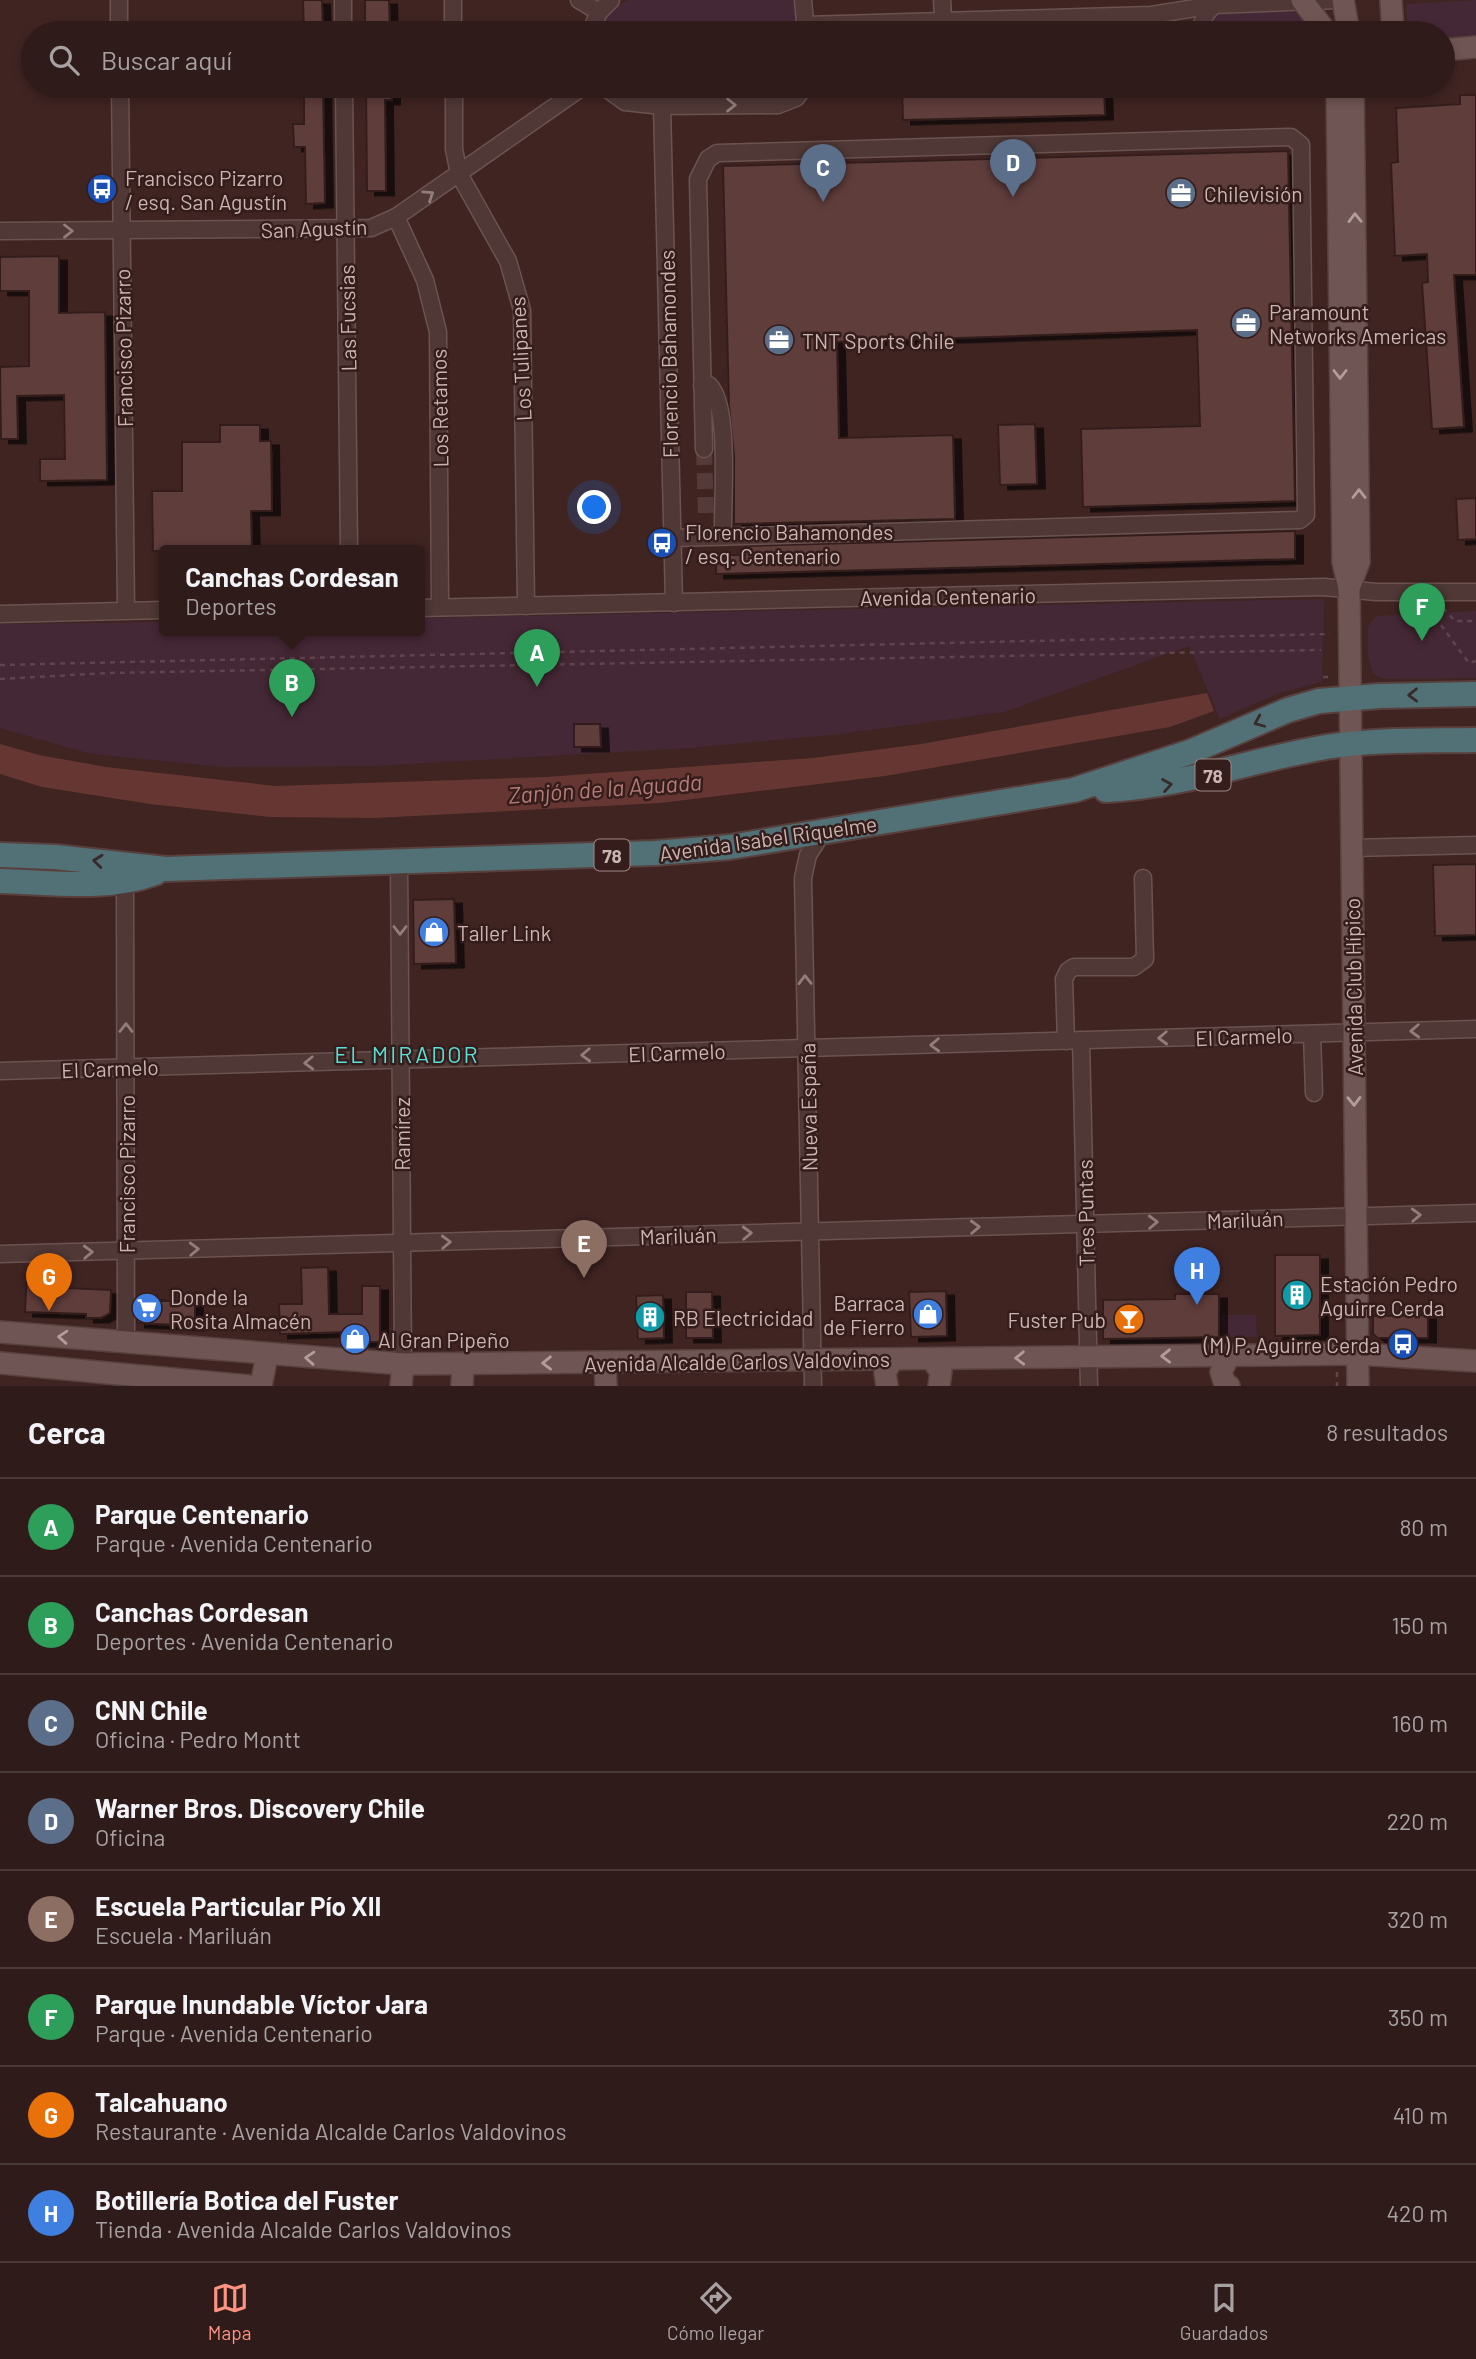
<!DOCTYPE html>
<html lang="es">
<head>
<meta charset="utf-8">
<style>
	:root { --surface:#2f1b1a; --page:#3b2827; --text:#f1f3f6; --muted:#a7a1a2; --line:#4a3939; --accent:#ff9282 }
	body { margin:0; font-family:Barlow,sans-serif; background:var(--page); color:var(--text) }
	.you { position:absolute; left:595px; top:508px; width:24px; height:24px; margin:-18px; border:5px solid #fff; border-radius:50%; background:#1a73e8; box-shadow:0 0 0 10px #1a73e833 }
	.badge { display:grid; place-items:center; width:46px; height:46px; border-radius:50%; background:var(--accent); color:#fff; font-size:23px; font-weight:700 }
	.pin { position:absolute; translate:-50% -58px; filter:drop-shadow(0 2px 4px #0008) }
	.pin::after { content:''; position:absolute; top:37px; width:24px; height:21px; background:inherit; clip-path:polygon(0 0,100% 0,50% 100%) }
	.popup { position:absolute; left:159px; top:545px; width:266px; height:91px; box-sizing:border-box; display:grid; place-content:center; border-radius:7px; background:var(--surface); filter:drop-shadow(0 2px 5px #0005); font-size:23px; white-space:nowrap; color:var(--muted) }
	.popup b { font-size:26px; color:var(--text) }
	.popup::after { content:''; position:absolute; left:50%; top:100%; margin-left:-14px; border:14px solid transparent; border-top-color:var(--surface) }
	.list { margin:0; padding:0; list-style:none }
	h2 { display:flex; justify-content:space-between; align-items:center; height:91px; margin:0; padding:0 28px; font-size:30px }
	h2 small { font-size:23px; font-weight:400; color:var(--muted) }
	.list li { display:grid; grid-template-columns:46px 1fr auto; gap:21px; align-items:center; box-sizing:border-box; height:98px; padding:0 28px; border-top:2px solid var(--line) }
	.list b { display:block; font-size:26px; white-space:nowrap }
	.list p { margin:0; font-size:23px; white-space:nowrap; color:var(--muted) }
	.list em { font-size:23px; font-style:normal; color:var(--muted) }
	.icon { flex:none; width:38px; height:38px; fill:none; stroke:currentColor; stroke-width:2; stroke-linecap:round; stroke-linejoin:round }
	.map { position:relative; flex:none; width:1476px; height:1386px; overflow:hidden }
	.search { position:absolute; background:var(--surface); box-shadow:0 4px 10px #0003; left:21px; right:21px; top:21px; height:77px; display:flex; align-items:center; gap:18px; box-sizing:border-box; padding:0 24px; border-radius:38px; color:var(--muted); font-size:26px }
	.sheet { height:875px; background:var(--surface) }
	nav { display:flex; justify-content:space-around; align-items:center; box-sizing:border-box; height:98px; border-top:2px solid var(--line); background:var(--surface); font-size:19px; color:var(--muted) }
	nav a { display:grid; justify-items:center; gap:4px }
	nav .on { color:var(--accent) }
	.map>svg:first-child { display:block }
	.green { fill:#452835 }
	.water { fill:#663732 }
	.building { fill:#5e3e3b; stroke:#361f1d; stroke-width:2; filter:url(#shadow) }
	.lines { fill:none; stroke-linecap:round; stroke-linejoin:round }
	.minor-tunnel { stroke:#543a38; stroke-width:16; stroke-dasharray:16 8; stroke-linecap:butt }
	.minor-casing { stroke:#6a5351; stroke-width:19 }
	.major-casing { stroke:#58423f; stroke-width:24 }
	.highway-casing { stroke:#57403e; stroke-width:28 }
	.path { stroke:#5f444e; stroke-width:2.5; stroke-dasharray:5 5; stroke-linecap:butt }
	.minor { stroke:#4f3836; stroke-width:16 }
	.major { stroke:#6f5654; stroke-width:21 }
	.highway { stroke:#527176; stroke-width:24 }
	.oneway { stroke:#937d7a }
	.oneway2 { stroke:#b39d9a }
	.oneway3 { stroke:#382a29 }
	.labels { text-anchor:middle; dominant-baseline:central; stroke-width:5; stroke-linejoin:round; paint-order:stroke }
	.shield { fill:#341d1b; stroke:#9d8785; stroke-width:2 }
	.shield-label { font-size:19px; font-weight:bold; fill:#cab5b2 }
	.poi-label { font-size:21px; fill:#cab5b2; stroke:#341d1b; text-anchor:start }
	.street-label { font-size:21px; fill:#cab5b2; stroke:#341d1b }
	.water-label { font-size:23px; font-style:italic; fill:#b47c77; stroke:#341d1b }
	.neighbourhood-label { font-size:23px; letter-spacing:2px; fill:#59ded7; stroke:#341d1b }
</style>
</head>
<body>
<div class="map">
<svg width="1476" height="1386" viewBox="0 0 1476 1386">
	<defs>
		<filter id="shadow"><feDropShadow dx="8" dy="4.5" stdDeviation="0" flood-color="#0009"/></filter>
	</defs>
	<rect width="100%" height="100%" fill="#3f2422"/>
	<g class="green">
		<polygon points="628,0 792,0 796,3 801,33 598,33 608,12"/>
		<polygon points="1476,0 1476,39 1443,41 1443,33 1408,33 1406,4"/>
		<polygon points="1295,10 1314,33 1206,33 1210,20 1218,14"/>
		<polygon points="614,86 794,86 788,92 772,97 635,98"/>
		<polygon points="1324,599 1322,682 1279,693 1220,719 1189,646 1004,712 840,734 690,748 373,766 223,767 91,754 0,728 0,624 164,622 164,631 420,631 420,618"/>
		<polygon points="1476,611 1476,678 1382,679 1373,674 1368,655 1368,627 1376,616"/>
		<polygon points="1221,1315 1256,1315 1257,1337 1222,1337"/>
	</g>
	<polygon class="water" points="1207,693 1214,711 1170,727 885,776 660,803 375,818 270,817 150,804 42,787 0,774 0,744 39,755 106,767 275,786 545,777 813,758 921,744"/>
	<g class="building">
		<polygon points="303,0 322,0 323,33 304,33"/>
		<polygon points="365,0 389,0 390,33 365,33"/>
		<polygon points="304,86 323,86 325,203 306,204 305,147 294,147 293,124 304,124"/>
		<polygon points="366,86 392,86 392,100 385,100 386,191 367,191"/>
		<polygon points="902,86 1104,86 1105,115 903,120"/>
		<polygon points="1460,95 1476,95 1476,275 1454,275 1464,427 1432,429 1422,283 1428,282 1427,254 1395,256 1391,163 1398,162 1396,108 1460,104"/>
		<polygon points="1288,151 1295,501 1083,507 1081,429 1200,426 1197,330 837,342 839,438 953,435 955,519 734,524 734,455 729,406 723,166"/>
		<polygon points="59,256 59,313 105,312 107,480 40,481 40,459 65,459 64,395 17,396 18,439 1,439 0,367 29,366 29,291 0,291 0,257"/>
		<polygon points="1035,424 1037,484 1000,485 998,425"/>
		<polygon points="220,425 260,425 260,441 271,441 272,511 251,511 252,551 153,551 152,491 182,491 182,442 220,442"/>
		<polygon points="1476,498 1476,539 1458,540 1456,499"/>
		<polygon points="1295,531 1295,559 716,574 716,555 745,555 745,546"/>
		<polygon points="574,724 600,724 601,747 574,747"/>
		<polygon points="1476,864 1476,935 1435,936 1433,865"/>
		<polygon points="454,899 456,963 414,964 413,900"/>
		<polygon points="1275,1255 1320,1255 1320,1335 1275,1336"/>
		<polygon points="328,1267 329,1314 362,1314 362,1286 380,1286 380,1342 348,1342 348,1332 280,1334 279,1304 302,1304 301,1268"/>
		<polygon points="27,1273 46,1273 46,1287 111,1290 110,1313 101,1318 86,1318 86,1314 25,1312"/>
		<polygon points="946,1291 947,1336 911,1337 909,1292"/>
		<polygon points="686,1292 712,1292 713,1338 686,1338"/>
		<polygon points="1175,1294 1219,1294 1219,1337 1103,1339 1103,1300 1175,1299"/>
		<polygon points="663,1295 664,1338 638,1339 636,1296"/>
		<polygon points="137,1296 157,1296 156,1301 195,1301 195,1326 137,1323"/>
		<polygon points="1428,1315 1428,1338 1378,1338 1373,1334 1373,1316"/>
	</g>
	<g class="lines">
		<polyline class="minor-tunnel" points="704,449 706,515"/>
		<g class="minor-casing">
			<g id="minor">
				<polyline points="119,0 119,33"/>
				<polyline points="343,0 343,33"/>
				<polyline points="453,0 453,33"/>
				<polyline points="579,0 599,12"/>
				<polyline points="803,0 806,33"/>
				<polyline points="942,0 944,33"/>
				<polyline points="806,25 1151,15 1214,5 1337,0"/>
				<polyline points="590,33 599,12 611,0"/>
				<polyline points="1199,33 1205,15 1214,5"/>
				<polyline points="120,86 126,610"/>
				<polyline points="344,86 349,551"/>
				<polyline points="454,86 454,149 459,174 508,261 522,310 526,606"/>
				<polyline points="603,86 625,102 662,106 778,105 796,98 805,86"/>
				<polyline points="662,106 674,603"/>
				<polyline points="396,217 425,280 438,332 440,607"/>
				<polyline points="0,231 371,228 396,217 584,86"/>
				<path d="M702 385H709C731 406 722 502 723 535"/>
				<polyline points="673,538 1300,520 1306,515 1301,145 1291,137 717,153 708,159 698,179 704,449"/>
				<polyline points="420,608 1324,587 1376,592 1476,592"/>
				<polyline points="0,614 164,610"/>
				<polyline points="1352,848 1476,845"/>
				<polyline points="399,862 403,1364"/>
				<polyline points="125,881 126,1342"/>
				<polyline points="1312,1034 1314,1093"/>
				<polyline points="1081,1040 1089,1386"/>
				<polyline points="1066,1041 1064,979 1068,971 1074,967 1134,967 1145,959 1143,878"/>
				<polyline points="0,1071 1476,1029"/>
				<polyline points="0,1254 1476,1213"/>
				<polyline points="813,1386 803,878 808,855 823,832"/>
			</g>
		</g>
		<g class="major-casing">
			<g id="major">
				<polyline points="1302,0 1327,33"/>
				<polyline points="1343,0 1349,33"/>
				<polyline points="1391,0 1393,33"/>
				<polyline points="1443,50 1476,47"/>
				<polyline points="1337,86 1343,562 1349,588 1358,1386"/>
				<polyline points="1349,588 1359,562 1353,86"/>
				<polyline points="0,1332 403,1364 1357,1354 1476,1361"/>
				<polyline points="931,1359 941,1371 939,1386"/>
				<polyline points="605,1362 606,1386"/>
				<polyline points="0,1363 249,1386"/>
				<polyline points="261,1386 267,1355"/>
				<polyline points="401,1386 403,1364"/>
				<polyline points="462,1386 463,1363"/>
				<polyline points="887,1386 885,1372 893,1359"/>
				<polyline points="1229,1386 1225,1384 1221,1372 1229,1356"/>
			</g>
		</g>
		<g class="highway-casing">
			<g id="highway">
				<path d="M1106 790C1185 786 1250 760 1326 747 1375 739 1427 741 1476 740"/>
				<polyline points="0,855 55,857 166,869 655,853 730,847 1074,790 1190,752 1288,710 1319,701 1379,696 1476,694"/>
				<path d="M0 881C50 882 108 891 155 873"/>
			</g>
		</g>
		<g class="path">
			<polyline points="1443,608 1455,621 1476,621"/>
			<polyline points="1435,617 1469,663 1476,661"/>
			<polyline points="0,665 1330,634"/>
			<polyline points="1323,677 1333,677"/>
			<polyline points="0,679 108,673 1321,650"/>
			<polyline points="1337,1372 1337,1386"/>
		</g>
		<use href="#minor" class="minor"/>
		<use href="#major" class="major"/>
		<use href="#highway" class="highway"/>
	</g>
	<defs><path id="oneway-chevron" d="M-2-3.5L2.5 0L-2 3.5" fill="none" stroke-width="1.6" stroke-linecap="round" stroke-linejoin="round" transform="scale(1.75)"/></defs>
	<g class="oneway">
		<use href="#oneway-chevron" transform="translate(731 105)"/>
		<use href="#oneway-chevron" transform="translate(429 195) rotate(-34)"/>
		<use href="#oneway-chevron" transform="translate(68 231)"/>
		<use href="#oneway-chevron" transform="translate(400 930) rotate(90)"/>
		<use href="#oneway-chevron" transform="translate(805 980) rotate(-91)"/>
		<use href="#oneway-chevron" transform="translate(126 1028) rotate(-90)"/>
		<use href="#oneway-chevron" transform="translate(1415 1031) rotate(178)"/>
		<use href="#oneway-chevron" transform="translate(1163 1038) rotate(178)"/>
		<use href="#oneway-chevron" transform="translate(935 1045) rotate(178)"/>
		<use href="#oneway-chevron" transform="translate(586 1055) rotate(178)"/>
		<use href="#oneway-chevron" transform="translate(309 1063) rotate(178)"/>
		<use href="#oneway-chevron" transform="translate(1416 1215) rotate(-2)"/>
		<use href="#oneway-chevron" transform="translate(1153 1222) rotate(-2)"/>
		<use href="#oneway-chevron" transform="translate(975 1227) rotate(-2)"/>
		<use href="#oneway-chevron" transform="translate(747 1233) rotate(-2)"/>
		<use href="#oneway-chevron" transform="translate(446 1242) rotate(-2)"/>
		<use href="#oneway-chevron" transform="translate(194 1249) rotate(-2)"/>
		<use href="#oneway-chevron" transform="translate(88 1252) rotate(-2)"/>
	</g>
	<g class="oneway2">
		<use href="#oneway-chevron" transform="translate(1355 218) rotate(-91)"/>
		<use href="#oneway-chevron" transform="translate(1340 374) rotate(90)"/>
		<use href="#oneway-chevron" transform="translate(1359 494) rotate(-90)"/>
		<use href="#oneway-chevron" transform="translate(1354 1101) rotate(89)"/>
		<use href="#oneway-chevron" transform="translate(63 1337) rotate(-176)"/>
		<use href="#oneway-chevron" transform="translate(1166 1356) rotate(179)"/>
		<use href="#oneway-chevron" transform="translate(310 1358) rotate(-176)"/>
		<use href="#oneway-chevron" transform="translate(1020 1358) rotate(179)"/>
		<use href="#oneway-chevron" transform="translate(547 1363) rotate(179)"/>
	</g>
	<g class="oneway3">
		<use href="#oneway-chevron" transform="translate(1413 695) rotate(179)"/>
		<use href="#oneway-chevron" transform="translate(1259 722) rotate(157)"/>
		<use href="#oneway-chevron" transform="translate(1167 785) rotate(-9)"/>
		<use href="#oneway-chevron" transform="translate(98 861) rotate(-174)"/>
	</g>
	<defs>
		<g id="bus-disc" transform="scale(1.575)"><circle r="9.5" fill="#1a4fb4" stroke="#341d1b"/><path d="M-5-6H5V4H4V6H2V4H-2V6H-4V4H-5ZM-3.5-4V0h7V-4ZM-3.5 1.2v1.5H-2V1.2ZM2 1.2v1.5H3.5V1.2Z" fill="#fff"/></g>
		<g id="office-disc" transform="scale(1.575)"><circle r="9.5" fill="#5c6f8a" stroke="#341d1b"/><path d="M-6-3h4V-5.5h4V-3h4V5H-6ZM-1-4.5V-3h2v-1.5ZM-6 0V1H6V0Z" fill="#fff"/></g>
		<g id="shop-disc" transform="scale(1.575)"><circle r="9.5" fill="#3f7fe0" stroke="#341d1b"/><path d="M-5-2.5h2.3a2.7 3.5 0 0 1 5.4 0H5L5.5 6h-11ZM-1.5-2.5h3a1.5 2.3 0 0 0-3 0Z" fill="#fff"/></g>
		<g id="building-disc" transform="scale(1.575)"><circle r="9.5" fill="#0f9aa8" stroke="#341d1b"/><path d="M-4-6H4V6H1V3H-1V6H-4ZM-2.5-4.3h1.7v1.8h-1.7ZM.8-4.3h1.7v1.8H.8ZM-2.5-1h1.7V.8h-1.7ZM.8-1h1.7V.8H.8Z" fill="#fff"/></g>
		<g id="supermarket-disc" transform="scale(1.575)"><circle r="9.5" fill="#3f7fe0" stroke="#341d1b"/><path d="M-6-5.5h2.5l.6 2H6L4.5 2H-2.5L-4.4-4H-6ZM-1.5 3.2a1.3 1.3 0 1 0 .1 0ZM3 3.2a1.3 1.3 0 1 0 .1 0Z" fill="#fff"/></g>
		<g id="bar-disc" transform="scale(1.575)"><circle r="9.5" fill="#e8710a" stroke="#341d1b"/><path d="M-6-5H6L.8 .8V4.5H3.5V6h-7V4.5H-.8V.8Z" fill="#fff"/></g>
	</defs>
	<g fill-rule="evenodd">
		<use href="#bus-disc" x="102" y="189"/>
		<use href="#office-disc" x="1181" y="193"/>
		<use href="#office-disc" x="1246" y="323"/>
		<use href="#office-disc" x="779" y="340"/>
		<use href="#bus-disc" x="662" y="543"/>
		<use href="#shop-disc" x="434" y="932"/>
		<use href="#building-disc" x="1297" y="1295"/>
		<use href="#supermarket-disc" x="147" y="1308"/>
		<use href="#shop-disc" x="928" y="1314"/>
		<use href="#building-disc" x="650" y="1317"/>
		<use href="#bar-disc" x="1129" y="1319"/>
		<use href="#shop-disc" x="355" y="1339"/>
		<use href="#bus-disc" x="1403" y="1344"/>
	</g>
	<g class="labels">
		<g class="shield">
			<rect x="1195.5" y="759.5" width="35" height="31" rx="5"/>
			<rect x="594.5" y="839.5" width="35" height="31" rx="5"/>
		</g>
		<g class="shield-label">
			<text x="1213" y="775">78</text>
			<text x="612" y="855">78</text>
		</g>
		<g class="poi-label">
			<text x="125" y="177">Francisco Pizarro<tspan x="125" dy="24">/ esq. San Agustín</tspan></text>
			<text x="1204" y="193">Chilevisión</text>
			<text x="1269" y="311">Paramount<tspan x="1269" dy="24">Networks Americas</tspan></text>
			<text x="802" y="340">TNT Sports Chile</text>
			<text x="685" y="531">Florencio Bahamondes<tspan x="685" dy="24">/ esq. Centenario</tspan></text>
			<text x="457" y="932">Taller Link</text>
			<text x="1320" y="1283">Estación Pedro<tspan x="1320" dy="24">Aguirre Cerda</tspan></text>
			<text x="170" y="1296">Donde la<tspan x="170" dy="24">Rosita Almacén</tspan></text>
			<text x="905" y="1302" text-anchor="end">Barraca<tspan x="905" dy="24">de Fierro</tspan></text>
			<text x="673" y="1317">RB Electricidad</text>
			<text x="1106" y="1319" text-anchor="end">Fuster Pub</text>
			<text x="378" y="1339">Al Gran Pipeño</text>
			<text x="1380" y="1344" text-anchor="end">(M) P. Aguirre Cerda</text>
		</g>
		<g class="street-label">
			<text transform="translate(314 228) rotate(-2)">San Agustín</text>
			<text transform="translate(347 318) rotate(-91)">Las Fucsias</text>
			<text transform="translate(123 348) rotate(-91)">Francisco Pizarro</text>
			<text transform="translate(668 354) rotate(-91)">Florencio Bahamondes</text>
			<text transform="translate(520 359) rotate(-93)">Los Tulipanes</text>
			<text transform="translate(439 408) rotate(-91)">Los Retamos</text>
			<text transform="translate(948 596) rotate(-1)">Avenida Centenario</text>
			<text transform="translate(768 838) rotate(-8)">Avenida Isabel Riquelme</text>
			<text transform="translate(1353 987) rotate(-91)">Avenida Club Hípico</text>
			<text transform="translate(1244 1036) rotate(-2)">El Carmelo</text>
			<text transform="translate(677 1052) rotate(-2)">El Carmelo</text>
			<text transform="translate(110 1068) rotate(-2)">El Carmelo</text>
			<text transform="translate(808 1107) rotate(-91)">Nueva España</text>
			<text transform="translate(401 1134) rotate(-90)">Ramírez</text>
			<text transform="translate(126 1174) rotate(-90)">Francisco Pizarro</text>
			<text transform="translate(1085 1213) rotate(-91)">Tres Puntas</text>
			<text transform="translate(1245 1219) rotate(-2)">Mariluán</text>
			<text transform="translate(678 1235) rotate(-2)">Mariluán</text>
			<text transform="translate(737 1361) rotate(-1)">Avenida Alcalde Carlos Valdovinos</text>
		</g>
		<g class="water-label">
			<text transform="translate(605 788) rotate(-4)">Zanjón de la Aguada</text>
		</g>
		<g class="neighbourhood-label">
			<text x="407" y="1054">EL MIRADOR</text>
		</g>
	</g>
</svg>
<div class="you"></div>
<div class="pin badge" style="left:537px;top:687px;background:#2e9e5b">A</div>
<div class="pin badge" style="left:292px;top:717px;background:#2e9e5b">B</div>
<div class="popup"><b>Canchas Cordesan</b>Deportes</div>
<div class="pin badge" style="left:823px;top:202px;background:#5c6f8a">C</div>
<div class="pin badge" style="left:1013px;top:197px;background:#5c6f8a">D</div>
<div class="pin badge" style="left:584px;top:1278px;background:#8d6e63">E</div>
<div class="pin badge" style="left:1422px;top:641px;background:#2e9e5b">F</div>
<div class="pin badge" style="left:49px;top:1311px;background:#e8710a">G</div>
<div class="pin badge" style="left:1197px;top:1305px;background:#3f7fe0">H</div>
<div class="search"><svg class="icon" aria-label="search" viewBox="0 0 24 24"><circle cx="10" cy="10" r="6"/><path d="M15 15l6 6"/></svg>Buscar aquí</div>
</div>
<section class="sheet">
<h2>Cerca<small>8 resultados</small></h2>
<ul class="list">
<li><span class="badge" style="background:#2e9e5b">A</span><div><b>Parque Centenario</b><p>Parque · Avenida Centenario</p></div><em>80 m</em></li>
<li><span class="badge" style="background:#2e9e5b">B</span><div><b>Canchas Cordesan</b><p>Deportes · Avenida Centenario</p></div><em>150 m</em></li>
<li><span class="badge" style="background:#5c6f8a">C</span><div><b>CNN Chile</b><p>Oficina · Pedro Montt</p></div><em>160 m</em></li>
<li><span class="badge" style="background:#5c6f8a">D</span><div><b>Warner Bros. Discovery Chile</b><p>Oficina</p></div><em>220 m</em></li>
<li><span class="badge" style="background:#8d6e63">E</span><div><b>Escuela Particular Pío XII</b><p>Escuela · Mariluán</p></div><em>320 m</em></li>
<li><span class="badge" style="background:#2e9e5b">F</span><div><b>Parque Inundable Víctor Jara</b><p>Parque · Avenida Centenario</p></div><em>350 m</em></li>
<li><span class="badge" style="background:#e8710a">G</span><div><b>Talcahuano</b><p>Restaurante · Avenida Alcalde Carlos Valdovinos</p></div><em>410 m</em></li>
<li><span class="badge" style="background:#3f7fe0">H</span><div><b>Botillería Botica del Fuster</b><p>Tienda · Avenida Alcalde Carlos Valdovinos</p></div><em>420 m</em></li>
</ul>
</section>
<nav>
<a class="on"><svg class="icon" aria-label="map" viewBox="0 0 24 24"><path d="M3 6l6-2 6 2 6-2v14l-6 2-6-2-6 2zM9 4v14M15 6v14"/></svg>Mapa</a>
<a><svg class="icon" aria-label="directions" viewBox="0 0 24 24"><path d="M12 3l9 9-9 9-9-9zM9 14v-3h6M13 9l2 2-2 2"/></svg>Cómo llegar</a>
<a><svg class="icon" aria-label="saved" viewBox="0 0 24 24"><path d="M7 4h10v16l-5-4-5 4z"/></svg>Guardados</a>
</nav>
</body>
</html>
